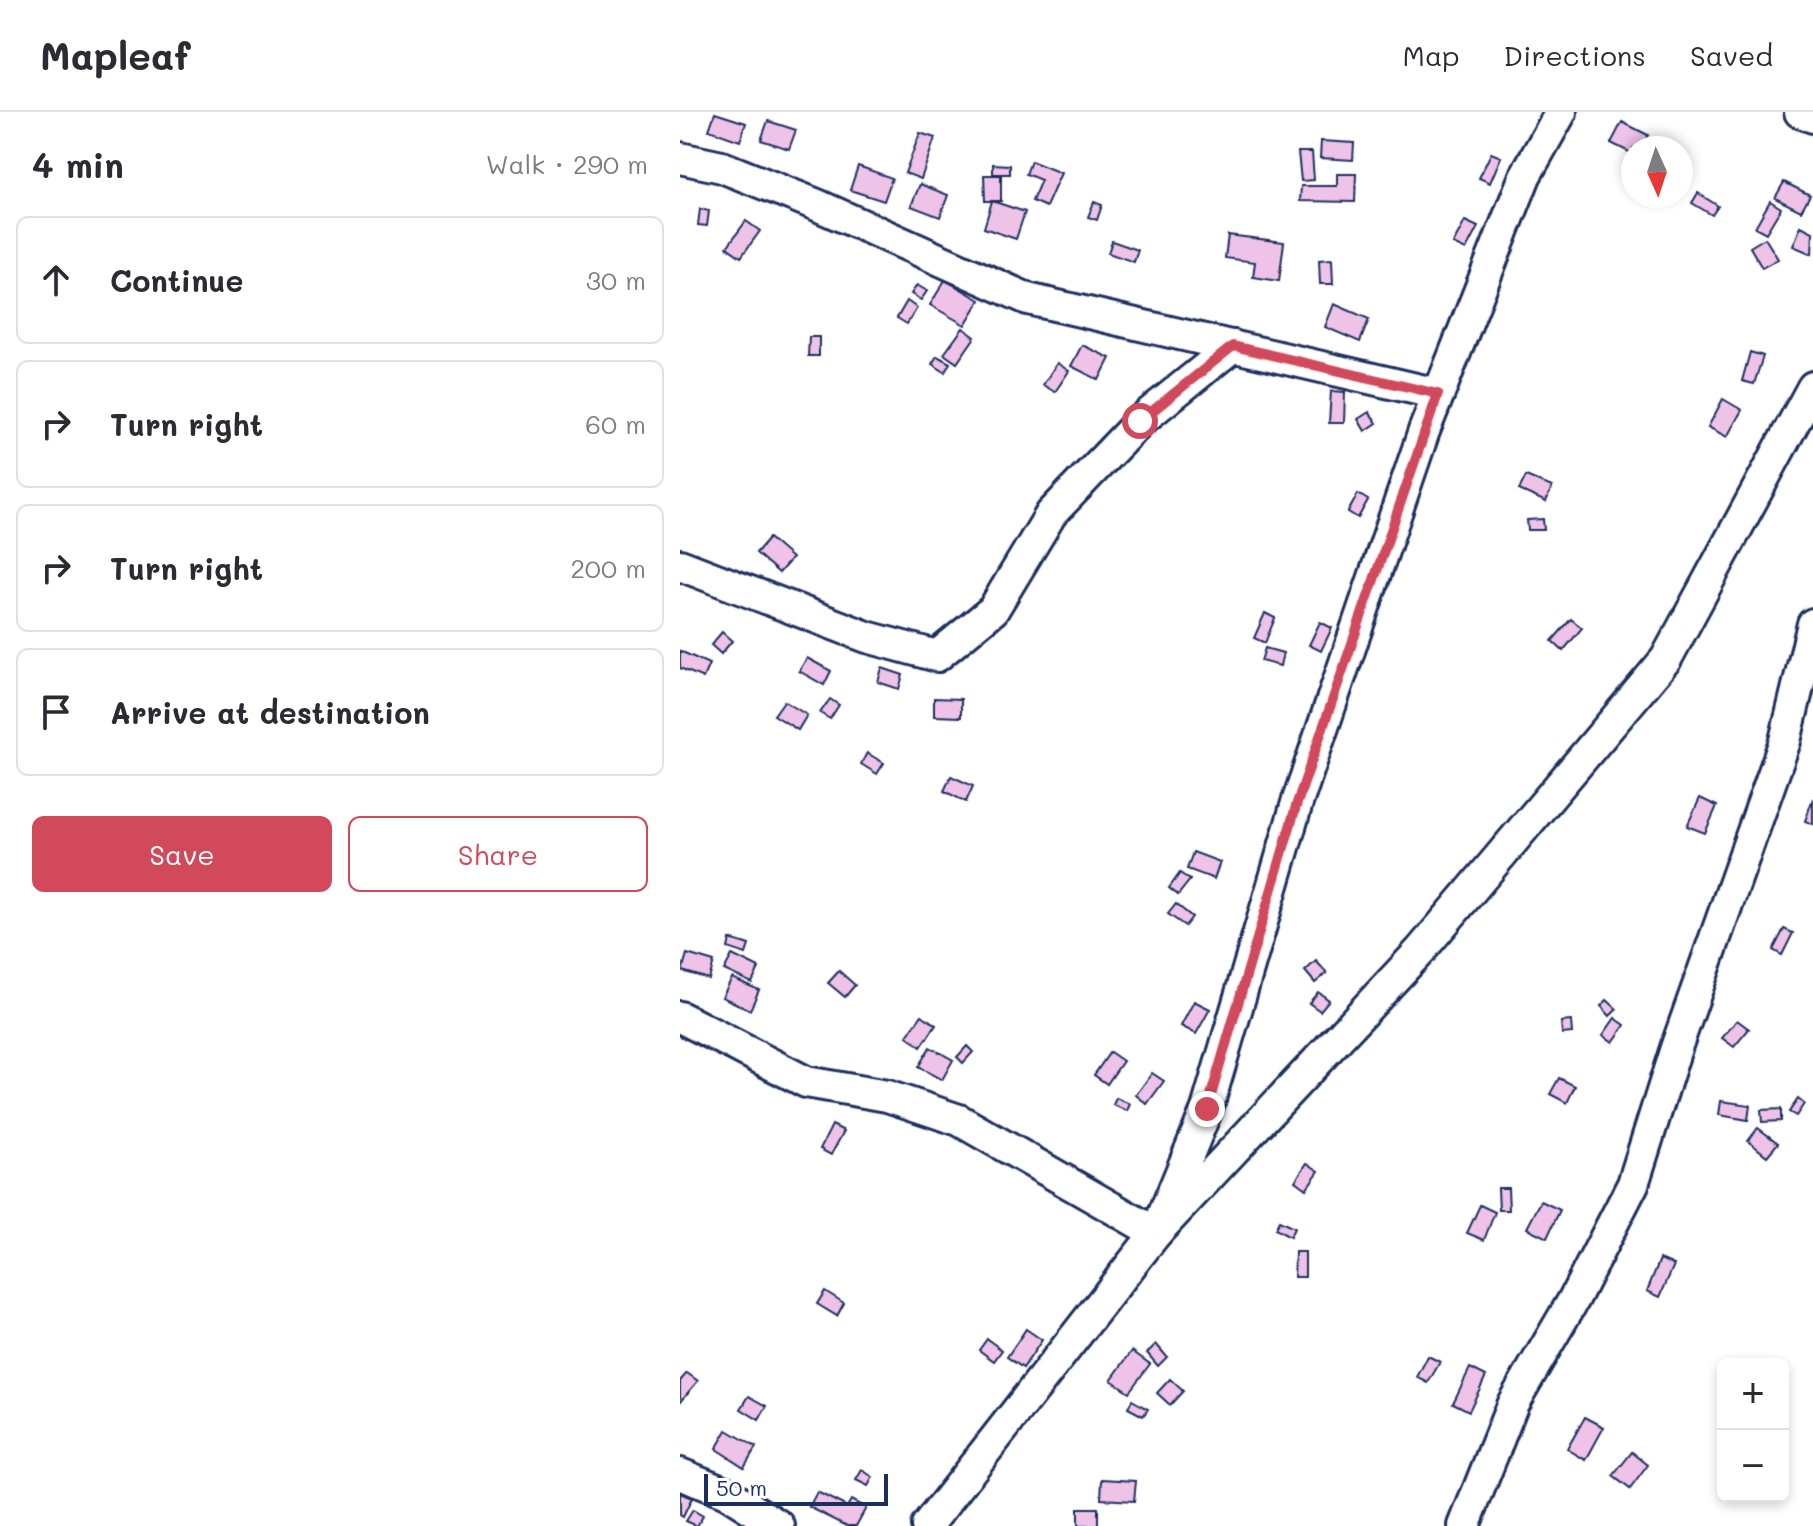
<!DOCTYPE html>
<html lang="en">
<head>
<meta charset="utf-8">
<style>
	:root { --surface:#fff; --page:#f7f7f7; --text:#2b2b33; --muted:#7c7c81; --line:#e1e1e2; --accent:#d1495b }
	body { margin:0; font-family:Mali,sans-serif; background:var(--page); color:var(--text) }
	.controls { position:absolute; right:24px; bottom:24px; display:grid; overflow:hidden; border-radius:12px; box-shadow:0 4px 12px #0003 }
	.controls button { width:72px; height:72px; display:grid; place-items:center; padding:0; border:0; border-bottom:2px solid var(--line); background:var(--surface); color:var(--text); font:40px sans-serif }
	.compass { position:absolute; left:941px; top:24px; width:72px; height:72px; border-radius:50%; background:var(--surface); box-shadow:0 4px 12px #0003; rotate:177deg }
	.scale { position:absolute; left:24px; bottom:20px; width:184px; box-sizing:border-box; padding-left:8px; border:4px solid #1b2f5e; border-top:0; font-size:22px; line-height:28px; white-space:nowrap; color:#1b2f5e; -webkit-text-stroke:6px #fff; paint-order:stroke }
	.stop { position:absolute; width:24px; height:24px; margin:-18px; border:6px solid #d1495b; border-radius:50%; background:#fff }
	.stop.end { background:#d1495b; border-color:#fff; box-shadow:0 2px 8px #0008 }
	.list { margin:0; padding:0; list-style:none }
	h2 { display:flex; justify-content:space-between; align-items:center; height:104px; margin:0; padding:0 32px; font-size:34px }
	h2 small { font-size:26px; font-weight:400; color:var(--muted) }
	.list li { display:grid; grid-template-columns:52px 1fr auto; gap:24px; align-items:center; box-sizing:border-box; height:128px; margin:0 16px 16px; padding:0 16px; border:2px solid var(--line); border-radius:12px }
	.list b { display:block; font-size:30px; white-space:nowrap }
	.list em { font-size:26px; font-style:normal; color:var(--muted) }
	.actions { display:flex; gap:16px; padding:24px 32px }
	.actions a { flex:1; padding:18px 0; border:2px solid var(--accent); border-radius:12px; text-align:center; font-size:28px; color:var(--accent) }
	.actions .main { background:var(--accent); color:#fff }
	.icon { flex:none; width:44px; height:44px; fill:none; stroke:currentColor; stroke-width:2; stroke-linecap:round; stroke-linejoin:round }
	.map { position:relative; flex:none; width:1133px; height:1414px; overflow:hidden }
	header { display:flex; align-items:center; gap:48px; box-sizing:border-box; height:112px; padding:0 40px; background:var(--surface); border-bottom:2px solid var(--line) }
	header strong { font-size:38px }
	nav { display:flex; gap:44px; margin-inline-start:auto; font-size:28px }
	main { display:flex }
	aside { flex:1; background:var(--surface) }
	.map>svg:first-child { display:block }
	.building { fill:#efc3e8; stroke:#1b2f5e; stroke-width:2 }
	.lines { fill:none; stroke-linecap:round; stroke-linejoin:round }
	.minor-casing { stroke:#1b2f5e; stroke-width:36 }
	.minor { stroke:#fff; stroke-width:30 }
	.route { stroke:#d1495b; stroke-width:10 }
</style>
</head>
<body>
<header>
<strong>Mapleaf</strong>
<nav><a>Map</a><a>Directions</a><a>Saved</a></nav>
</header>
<main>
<aside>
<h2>4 min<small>Walk · 290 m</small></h2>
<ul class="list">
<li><svg class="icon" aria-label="ahead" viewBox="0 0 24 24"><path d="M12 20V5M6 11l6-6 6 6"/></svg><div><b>Continue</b></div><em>30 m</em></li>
<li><svg class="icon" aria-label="right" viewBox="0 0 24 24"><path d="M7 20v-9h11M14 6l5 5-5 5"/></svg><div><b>Turn right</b></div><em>60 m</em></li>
<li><svg class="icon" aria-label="right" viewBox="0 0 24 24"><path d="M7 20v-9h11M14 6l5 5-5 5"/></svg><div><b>Turn right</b></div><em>200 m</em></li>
<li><svg class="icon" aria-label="arrive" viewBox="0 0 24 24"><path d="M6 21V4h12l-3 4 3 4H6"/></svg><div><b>Arrive at destination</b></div></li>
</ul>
<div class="actions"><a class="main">Save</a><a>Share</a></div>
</aside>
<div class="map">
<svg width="1133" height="1414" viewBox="0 0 1133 1414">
	<rect width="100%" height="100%" fill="#fff"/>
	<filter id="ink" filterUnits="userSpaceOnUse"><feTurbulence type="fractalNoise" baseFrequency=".0125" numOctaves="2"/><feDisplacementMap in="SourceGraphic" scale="16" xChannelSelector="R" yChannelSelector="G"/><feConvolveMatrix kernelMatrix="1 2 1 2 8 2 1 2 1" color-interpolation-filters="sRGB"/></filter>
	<g filter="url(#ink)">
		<g class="building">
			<polygon points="35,1 66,11 60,29 29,18"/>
			<polygon points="88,9 116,18 109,37 81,28"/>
			<polygon points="942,10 968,23 962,36 953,36 953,42 931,31"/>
			<polygon points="240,21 255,26 241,67 225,61"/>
			<polygon points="641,29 674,31 673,48 640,46"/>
			<polygon points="618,40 632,40 634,68 621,69"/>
			<polygon points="811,41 821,45 810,71 799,66"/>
			<polygon points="351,49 381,61 366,95 352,89 361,68 346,62"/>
			<polygon points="313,52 330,53 330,62 313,62"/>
			<polygon points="178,54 212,66 204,89 170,78"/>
			<polygon points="657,62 676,62 675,90 620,89 621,74 657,74"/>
			<polygon points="304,63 321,63 321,89 305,89"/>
			<polygon points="1104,70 1130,83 1121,99 1095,86"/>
			<polygon points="240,72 268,83 260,105 231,94"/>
			<polygon points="1018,81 1038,94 1032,103 1012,91"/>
			<polygon points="312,89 345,100 336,127 304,116"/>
			<polygon points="1090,89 1101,96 1086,121 1075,115"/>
			<polygon points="414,90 422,93 417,108 408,105"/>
			<polygon points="20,97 29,99 27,114 18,113"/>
			<polygon points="66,109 80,119 61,145 47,135"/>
			<polygon points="785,109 798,115 786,138 773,132"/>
			<polygon points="1121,114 1133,120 1132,142 1113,134"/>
			<polygon points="548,123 604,130 599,169 573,165 575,150 545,146"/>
			<polygon points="1085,126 1098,147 1082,156 1070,135"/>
			<polygon points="432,129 458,138 454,150 428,141"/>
			<polygon points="652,147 653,172 640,172 639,148"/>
			<polygon points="265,168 300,188 285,213 250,193"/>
			<polygon points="237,173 247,179 241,188 231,182"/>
			<polygon points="227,189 237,196 227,212 217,206"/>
			<polygon points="654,192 689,207 680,230 645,215"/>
			<polygon points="283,216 295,225 277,251 264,242"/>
			<polygon points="129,225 139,225 139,244 128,244"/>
			<polygon points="402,233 430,246 419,268 391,254"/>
			<polygon points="1070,240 1083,244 1074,272 1062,269"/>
			<polygon points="257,244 270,251 265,260 252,252"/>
			<polygon points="377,251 389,259 375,280 363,273"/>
			<polygon points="651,279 665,280 664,311 649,311"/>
			<polygon points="1043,287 1062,298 1047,325 1028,315"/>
			<polygon points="689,300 697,311 685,319 678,307"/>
			<polygon points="846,364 872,375 866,390 839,378"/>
			<polygon points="678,382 688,388 678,406 668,400"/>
			<polygon points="863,407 864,418 848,418 847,408"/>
			<polygon points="89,426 112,446 99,461 76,441"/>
			<polygon points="585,501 595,506 585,531 574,526"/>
			<polygon points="891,507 902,516 883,539 872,529"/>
			<polygon points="640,510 652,516 641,539 629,533"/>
			<polygon points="42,520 52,529 41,542 31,533"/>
			<polygon points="585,536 603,541 600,554 581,549"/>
			<polygon points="0,539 29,552 23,566 0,556"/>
			<polygon points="127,546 151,559 144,573 119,559"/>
			<polygon points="202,556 223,563 219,577 198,570"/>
			<polygon points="254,586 281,587 281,605 254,604"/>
			<polygon points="150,587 159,593 150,607 140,601"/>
			<polygon points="104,589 127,603 118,618 94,603"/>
			<polygon points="187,641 204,651 197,662 181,652"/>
			<polygon points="271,664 293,674 286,690 264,679"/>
			<polygon points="1020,686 1037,694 1025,721 1007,714"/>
			<polygon points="1133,686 1133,712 1125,709"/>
			<polygon points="513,740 540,750 534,767 507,757"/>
			<polygon points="500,761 510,768 498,783 489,776"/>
			<polygon points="496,792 512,805 505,814 488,802"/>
			<polygon points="1104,817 1113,821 1102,843 1093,838"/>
			<polygon points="50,827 69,833 66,842 48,836"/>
			<polygon points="7,842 34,850 29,867 2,859"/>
			<polygon points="52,843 79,856 72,871 44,858"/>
			<polygon points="636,849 647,861 635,871 625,859"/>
			<polygon points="159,859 175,873 165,885 148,871"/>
			<polygon points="52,866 79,878 70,898 42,885"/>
			<polygon points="638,880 649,888 640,899 629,891"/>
			<polygon points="927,888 937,897 930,904 921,894"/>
			<polygon points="514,889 530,897 516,922 501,914"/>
			<polygon points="242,903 256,913 241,935 227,924"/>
			<polygon points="935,906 945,913 933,930 923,923"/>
			<polygon points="1057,908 1069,917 1054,935 1042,926"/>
			<polygon points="891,909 892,921 882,922 881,910"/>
			<polygon points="287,934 293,940 283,951 277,945"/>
			<polygon points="250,935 273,948 262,968 238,955"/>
			<polygon points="430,940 443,949 427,972 414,963"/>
			<polygon points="472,961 484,969 467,992 456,983"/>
			<polygon points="879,966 895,974 887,991 870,982"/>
			<polygon points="436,986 450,992 447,999 433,993"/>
			<polygon points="1118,987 1124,992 1116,1004 1109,1000"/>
			<polygon points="1041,989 1070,993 1068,1008 1039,1003"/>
			<polygon points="1101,997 1101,1009 1082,1010 1081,998"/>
			<polygon points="152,1013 164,1019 151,1043 140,1037"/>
			<polygon points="1078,1016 1098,1031 1087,1044 1068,1029"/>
			<polygon points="627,1051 639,1059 626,1077 615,1069"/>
			<polygon points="818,1076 828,1076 829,1098 819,1098"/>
			<polygon points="861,1089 880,1098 867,1126 847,1116"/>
			<polygon points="800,1093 815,1100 804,1128 787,1121"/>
			<polygon points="599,1109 614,1116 610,1125 595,1117"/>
			<polygon points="615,1140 625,1140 625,1165 614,1165"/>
			<polygon points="980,1147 994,1153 980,1185 967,1179"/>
			<polygon points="145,1179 164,1191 157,1204 137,1192"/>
			<polygon points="346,1217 362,1228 343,1256 327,1245"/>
			<polygon points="307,1227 322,1238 314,1249 299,1238"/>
			<polygon points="476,1232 487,1245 478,1254 467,1241"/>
			<polygon points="452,1239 470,1252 449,1280 431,1268"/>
			<polygon points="748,1244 760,1250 748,1271 737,1265"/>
			<polygon points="790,1256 806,1264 789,1299 773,1291"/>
			<polygon points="7,1261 18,1269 0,1290 0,1269"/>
			<polygon points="490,1267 503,1279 490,1293 477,1281"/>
			<polygon points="69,1284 87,1294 79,1308 61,1297"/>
			<polygon points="452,1288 468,1297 463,1304 448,1296"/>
			<polygon points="905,1305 924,1315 906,1348 887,1337"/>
			<polygon points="47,1318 76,1335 64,1355 36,1337"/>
			<polygon points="952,1340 968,1353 950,1377 933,1364"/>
			<polygon points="182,1358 193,1365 188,1374 176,1368"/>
			<polygon points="422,1367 456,1369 454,1389 421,1387"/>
			<polygon points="137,1380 167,1395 171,1388 186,1396 176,1414 167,1414 129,1395"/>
			<polygon points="0,1381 12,1386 3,1405 0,1403"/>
			<rect x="398" y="1396" width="20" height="18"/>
			<polygon points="13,1398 23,1404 17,1414 6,1409"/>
		</g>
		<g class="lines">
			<g class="minor-casing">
				<g id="minor">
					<polyline points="1120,0 1133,5"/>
					<polyline points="0,46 42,55 137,93 348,187 758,282"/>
					<polyline points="0,453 187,525 257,544 313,498 371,402 460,309 553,234"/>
					<polyline points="0,905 126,970 207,984 279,1008 476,1121 527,997 617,691 744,319 845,64 881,0"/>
					<polyline points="0,1362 47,1381 99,1414"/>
					<polyline points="247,1414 476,1121 741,838 986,547 1133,275"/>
					<polyline points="784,1414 833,1291 894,1187 953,1072 996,936 1105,629 1133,512"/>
				</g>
			</g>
			<use href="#minor" class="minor"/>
		</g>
	</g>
	<g class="lines" filter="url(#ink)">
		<polyline class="route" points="460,309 553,234 758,282 617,691 527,997"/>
	</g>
</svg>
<div class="controls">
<button>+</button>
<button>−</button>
</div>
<svg class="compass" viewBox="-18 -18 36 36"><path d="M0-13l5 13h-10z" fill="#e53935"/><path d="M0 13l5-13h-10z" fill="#7c7c81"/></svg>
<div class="scale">50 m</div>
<div class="stop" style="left:460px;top:309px"></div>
<div class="stop end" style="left:527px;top:997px"></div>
</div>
</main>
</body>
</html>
